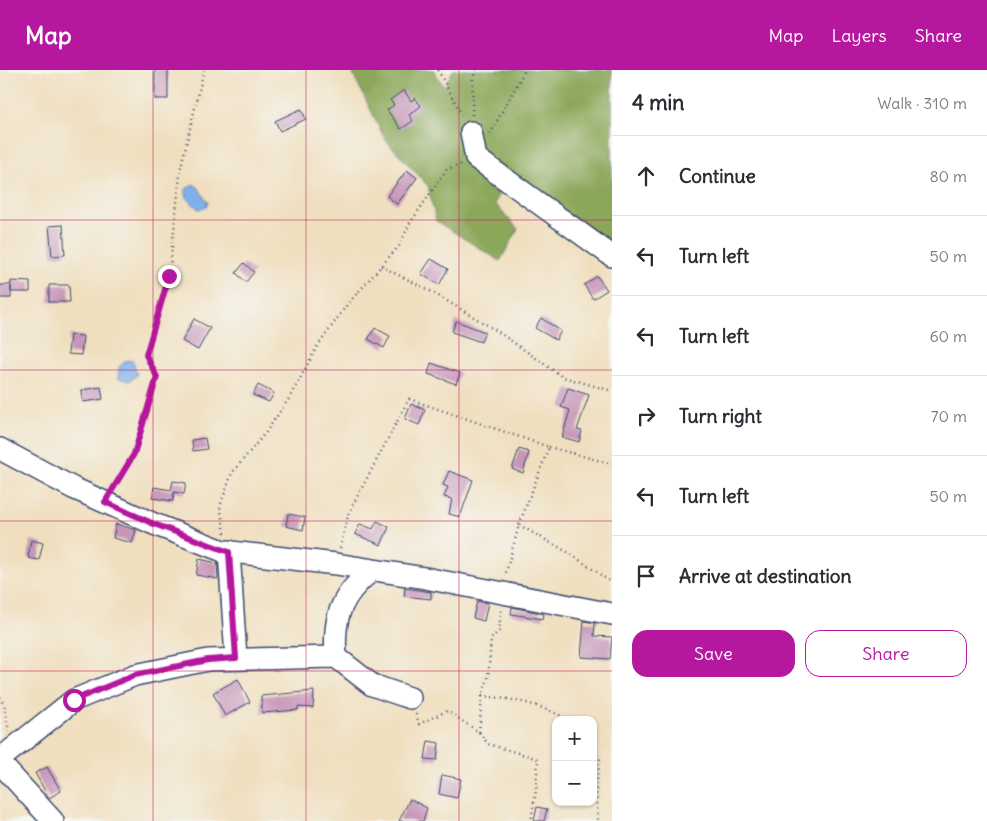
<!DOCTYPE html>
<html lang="en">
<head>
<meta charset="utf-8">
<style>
	:root { --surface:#fff; --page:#f7f7f7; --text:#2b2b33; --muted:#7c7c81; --line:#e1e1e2; --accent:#b5179e }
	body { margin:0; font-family:Delius,sans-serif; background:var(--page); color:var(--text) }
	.controls { position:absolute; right:15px; bottom:15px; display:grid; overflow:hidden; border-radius:10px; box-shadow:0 1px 4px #0004 }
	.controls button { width:45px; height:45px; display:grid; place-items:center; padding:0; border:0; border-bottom:1px solid var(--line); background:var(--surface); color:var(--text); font:25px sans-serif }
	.stop { position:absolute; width:15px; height:15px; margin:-11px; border:4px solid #b5179e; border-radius:50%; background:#fff }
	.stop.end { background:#b5179e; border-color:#fff; box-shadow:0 1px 5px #0008 }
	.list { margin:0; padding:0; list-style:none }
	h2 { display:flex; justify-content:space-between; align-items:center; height:65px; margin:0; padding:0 20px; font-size:21px }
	h2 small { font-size:16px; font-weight:400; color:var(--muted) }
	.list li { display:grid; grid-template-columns:32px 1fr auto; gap:15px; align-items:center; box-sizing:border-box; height:80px; padding:0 20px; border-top:1px solid var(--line) }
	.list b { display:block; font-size:19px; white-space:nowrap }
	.list em { font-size:16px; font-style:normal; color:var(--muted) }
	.actions { display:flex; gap:10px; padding:15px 20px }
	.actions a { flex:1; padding:11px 0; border:1px solid var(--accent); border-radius:15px; text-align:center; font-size:18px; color:var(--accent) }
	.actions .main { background:var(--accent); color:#fff }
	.icon { flex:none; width:28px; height:28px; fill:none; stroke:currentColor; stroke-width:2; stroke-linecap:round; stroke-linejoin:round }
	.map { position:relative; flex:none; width:612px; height:751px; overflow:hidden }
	header { display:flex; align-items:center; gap:30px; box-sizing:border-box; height:70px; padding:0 25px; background:var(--accent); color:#fff }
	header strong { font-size:24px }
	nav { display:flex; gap:28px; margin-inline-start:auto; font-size:18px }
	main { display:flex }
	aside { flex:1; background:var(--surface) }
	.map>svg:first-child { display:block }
	.forest { fill:#8ba75a; stroke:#536b5c }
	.water { fill:#80b0eb; stroke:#4e70a4 }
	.building { fill:#c797b9 }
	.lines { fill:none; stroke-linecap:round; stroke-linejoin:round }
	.minor-casing { stroke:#3b496d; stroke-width:24 }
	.path { stroke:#3b496d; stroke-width:2.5; stroke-dasharray:1 4; stroke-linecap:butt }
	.minor { stroke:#fff; stroke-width:21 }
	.route { stroke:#b5179e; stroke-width:6 }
	.grid { fill:none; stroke:#c2185b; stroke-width:1; stroke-opacity:0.55 }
</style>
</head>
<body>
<header>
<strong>Map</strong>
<nav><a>Map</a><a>Layers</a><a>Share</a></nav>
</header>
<main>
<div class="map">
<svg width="612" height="751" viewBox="0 0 612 751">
	<rect width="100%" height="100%" fill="#f6f6f2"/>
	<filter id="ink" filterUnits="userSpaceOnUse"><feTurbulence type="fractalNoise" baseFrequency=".02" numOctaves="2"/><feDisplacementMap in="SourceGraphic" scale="10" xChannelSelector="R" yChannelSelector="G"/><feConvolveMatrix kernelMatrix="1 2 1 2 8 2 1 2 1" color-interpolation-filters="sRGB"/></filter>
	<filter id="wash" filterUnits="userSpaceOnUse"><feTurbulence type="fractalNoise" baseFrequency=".0096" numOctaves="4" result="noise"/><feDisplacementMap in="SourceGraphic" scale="20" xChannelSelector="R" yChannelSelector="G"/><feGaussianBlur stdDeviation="1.12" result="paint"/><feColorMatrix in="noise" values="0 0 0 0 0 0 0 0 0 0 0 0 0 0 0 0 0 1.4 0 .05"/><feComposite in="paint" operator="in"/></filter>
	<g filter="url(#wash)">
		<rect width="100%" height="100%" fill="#f0dfbf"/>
		<polygon class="forest" points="351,0 434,0 444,17 453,0 612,0 612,174 505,105 495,134 518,159 500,191 436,151 428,116 385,69"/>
		<g class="water">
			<polygon points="193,114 198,117 208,133 205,138 198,139 187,128 185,120"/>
			<polygon points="127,290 133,291 137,305 129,311 118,308 119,297"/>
		</g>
		<g id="blocks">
			<g class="building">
				<rect x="155" y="0" width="13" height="29"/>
				<polygon points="404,20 411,31 415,28 421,36 409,45 413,51 401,59 387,40 394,35 390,30"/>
				<polygon points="301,39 306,49 280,61 275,51"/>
				<polygon points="407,100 417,108 397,134 387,126"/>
				<polygon points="63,155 65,185 52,186 49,156"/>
				<polygon points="431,189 448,199 439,215 421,204"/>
				<polygon points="244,193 254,202 246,212 236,203"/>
				<polygon points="597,206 607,220 593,229 584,215"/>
				<polygon points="11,211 30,212 30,222 11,222 11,216 11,228 0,228 0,215 11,215"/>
				<polygon points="49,215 69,215 70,232 49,232"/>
				<polygon points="541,248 561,261 556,270 535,258"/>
				<polygon points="194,249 210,258 198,280 182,271"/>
				<polygon points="456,251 485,262 481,272 452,262"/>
				<polygon points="375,258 390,266 384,278 368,269"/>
				<polygon points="70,265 83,266 81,285 68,284"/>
				<polygon points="431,293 460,303 456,314 428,304"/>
				<polygon points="258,315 274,323 269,332 253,325"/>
				<polygon points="101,317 103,329 83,332 82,320"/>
				<polygon points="568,318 589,325 577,360 582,361 579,372 562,367 570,340 561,337"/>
				<polygon points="411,334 425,340 419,355 405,349"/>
				<polygon points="205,368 207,379 193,381 192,370"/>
				<polygon points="519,379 529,382 523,403 512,399"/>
				<polygon points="449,401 473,410 460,447 449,444 452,429 444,427 448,417 443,415"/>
				<polygon points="173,411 186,413 184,424 174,422 173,431 152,428 154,417 171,420"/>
				<polygon points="288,444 305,447 303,460 286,456"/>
				<polygon points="377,451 389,457 381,475 355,464 360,454 373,459"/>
				<polygon points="116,454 136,460 132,473 113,468"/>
				<polygon points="31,470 43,473 39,490 28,488"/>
				<polygon points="199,489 217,493 218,509 196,505"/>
				<polygon points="405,518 431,522 431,529 404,526"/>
				<polygon points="477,531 488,533 484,551 473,548"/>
				<polygon points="512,537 544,544 543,549 511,544"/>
				<polygon points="584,551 595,553 594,566 612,567 610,589 581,587"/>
				<polygon points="238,609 250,632 225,646 213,623"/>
				<polygon points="314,621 313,638 298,637 298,640 262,643 261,626"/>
				<polygon points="428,671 439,673 437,690 425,689"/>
				<polygon points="47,697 61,721 49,728 35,703"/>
				<polygon points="442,705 461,709 457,728 439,724"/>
				<polygon points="410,729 427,738 423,751 399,751"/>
				<polygon points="537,737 547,739 544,751 534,751"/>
			</g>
		</g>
	</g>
	<g filter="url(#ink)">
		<use href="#blocks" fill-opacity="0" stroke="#3b496d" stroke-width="1"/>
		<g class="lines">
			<g class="minor-casing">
				<g id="minor">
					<polyline points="471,62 476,88 612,186"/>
					<polyline points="0,379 73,418 154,454 223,481 336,494 425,508 612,544"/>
					<polyline points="229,481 236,588"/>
					<path d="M336 587C333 548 340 526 371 501"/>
					<polyline points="0,689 74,630 135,605 208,590 336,587 372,615 410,628"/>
					<polyline points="0,693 53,751"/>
				</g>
			</g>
			<g class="path">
				<polyline points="438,0 463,47"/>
				<polyline points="472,45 473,7 476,0"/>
				<polyline points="490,64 525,0"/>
				<polyline points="381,196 432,222 497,261 563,307 612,321"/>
				<polyline points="549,377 612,394"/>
				<polyline points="114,418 134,384 157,307 147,285 169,206 181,96 204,0"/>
				<polyline points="519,455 571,484 612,513"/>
				<polyline points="225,463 220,436 232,403 266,362 290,327 317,277 346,236 399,176 410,153 447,99 462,94"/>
				<polyline points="340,478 349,442 409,329 549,377 519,455 505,506"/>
				<path d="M482 626C513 629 541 634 569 650"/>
				<polyline points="0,627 5,638 9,662"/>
				<polyline points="416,644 419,654 447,641 479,662 488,674 538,689 536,720 531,751"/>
				<polyline points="479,662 482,626 488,609 491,569 499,561 501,539"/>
				<polyline points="593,682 600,688 596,720 598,751"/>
			</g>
			<use href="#minor" class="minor"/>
		</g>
	</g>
	<g class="lines" filter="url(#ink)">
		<polyline class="route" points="74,630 135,605 208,590 236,588 229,482 154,454 105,432 134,384 157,307 146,285 169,206"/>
	</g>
	<path class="grid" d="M153 0V751M306 0V751M459 0V751M0 150H612M0 300H612M0 451H612M0 601H612"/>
</svg>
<div class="controls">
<button>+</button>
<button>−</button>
</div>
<div class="stop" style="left:74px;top:630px"></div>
<div class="stop end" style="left:169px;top:206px"></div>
</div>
<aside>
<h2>4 min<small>Walk · 310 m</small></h2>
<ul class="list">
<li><svg class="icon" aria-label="ahead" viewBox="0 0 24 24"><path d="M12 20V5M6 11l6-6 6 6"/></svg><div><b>Continue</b></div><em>80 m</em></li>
<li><svg class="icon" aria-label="left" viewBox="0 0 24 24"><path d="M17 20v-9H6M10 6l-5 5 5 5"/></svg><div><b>Turn left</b></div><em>50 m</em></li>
<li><svg class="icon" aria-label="left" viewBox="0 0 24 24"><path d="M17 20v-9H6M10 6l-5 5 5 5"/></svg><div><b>Turn left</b></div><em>60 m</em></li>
<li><svg class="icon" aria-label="right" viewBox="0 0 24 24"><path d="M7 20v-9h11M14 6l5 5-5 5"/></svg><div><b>Turn right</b></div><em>70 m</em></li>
<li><svg class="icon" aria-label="left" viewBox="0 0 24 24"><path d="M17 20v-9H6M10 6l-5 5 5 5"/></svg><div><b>Turn left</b></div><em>50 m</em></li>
<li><svg class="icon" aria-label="arrive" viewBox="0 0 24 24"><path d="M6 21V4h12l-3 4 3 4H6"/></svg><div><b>Arrive at destination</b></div></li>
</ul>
<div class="actions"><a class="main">Save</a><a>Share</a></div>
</aside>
</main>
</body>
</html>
